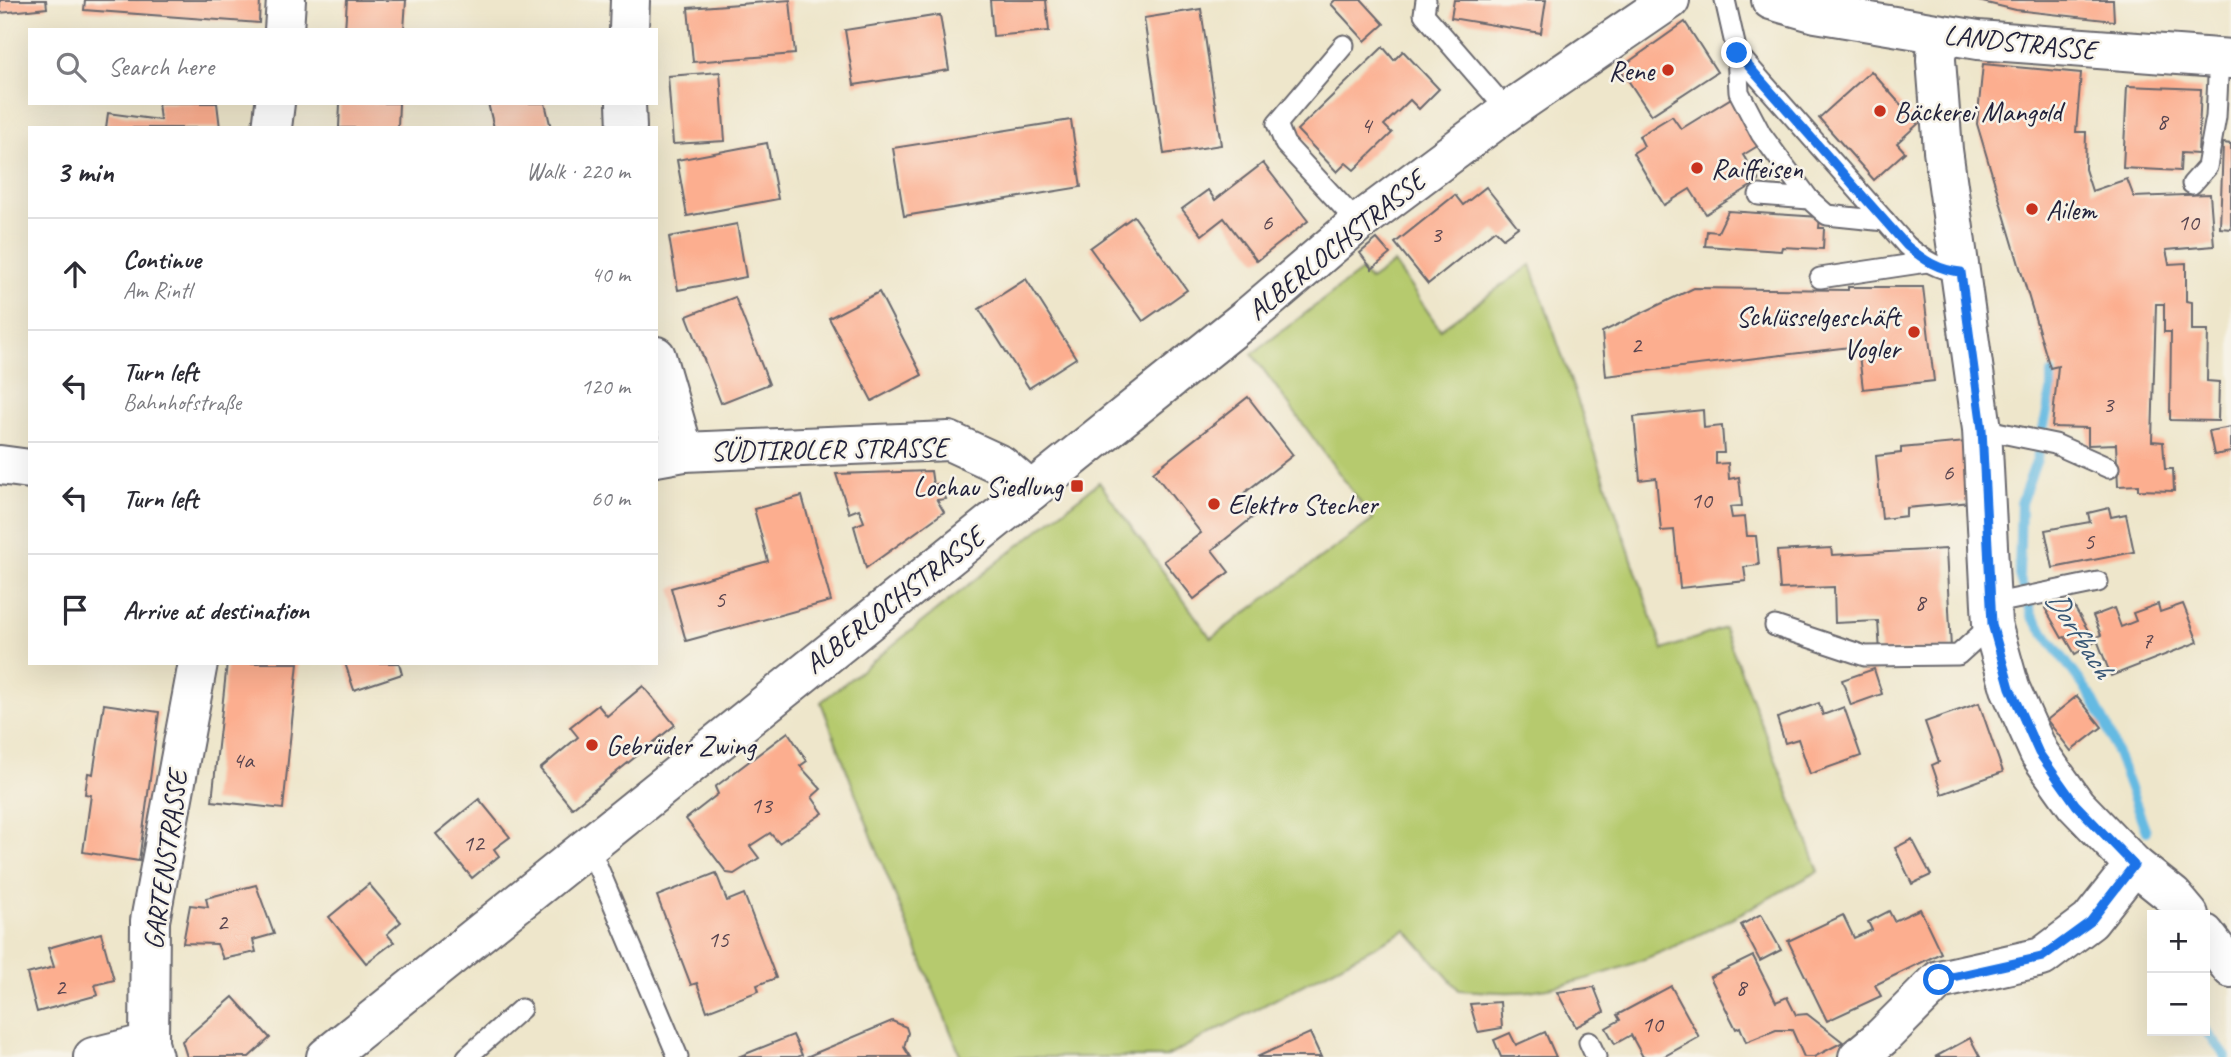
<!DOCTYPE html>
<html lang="en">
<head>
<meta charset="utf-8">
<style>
	:root { --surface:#fff; --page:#f2f2f3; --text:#2b2b33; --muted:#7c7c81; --line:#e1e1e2 }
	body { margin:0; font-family:Caveat,sans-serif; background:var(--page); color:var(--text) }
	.controls { position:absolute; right:21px; bottom:21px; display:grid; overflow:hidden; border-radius:0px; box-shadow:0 7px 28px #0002 }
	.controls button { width:63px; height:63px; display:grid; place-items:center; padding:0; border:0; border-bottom:2px solid var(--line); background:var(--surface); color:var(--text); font:35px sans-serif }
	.stop { position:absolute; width:21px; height:21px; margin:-16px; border:5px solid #1a73e8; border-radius:50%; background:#fff }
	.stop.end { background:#1a73e8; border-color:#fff; box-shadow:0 2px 7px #0008 }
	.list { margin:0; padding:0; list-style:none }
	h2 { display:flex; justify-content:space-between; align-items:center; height:91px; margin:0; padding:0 28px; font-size:30px }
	h2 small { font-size:23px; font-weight:400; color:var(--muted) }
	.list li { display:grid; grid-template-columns:46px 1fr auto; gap:21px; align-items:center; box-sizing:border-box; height:112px; padding:0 28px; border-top:2px solid var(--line) }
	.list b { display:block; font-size:26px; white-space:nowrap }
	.list p { margin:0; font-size:23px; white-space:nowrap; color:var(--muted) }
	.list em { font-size:23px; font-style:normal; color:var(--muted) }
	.icon { flex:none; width:38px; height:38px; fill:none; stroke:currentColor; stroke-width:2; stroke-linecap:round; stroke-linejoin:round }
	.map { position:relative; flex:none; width:2231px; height:1057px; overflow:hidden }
	.search { position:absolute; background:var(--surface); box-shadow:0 7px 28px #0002; left:28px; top:28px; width:630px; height:77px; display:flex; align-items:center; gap:18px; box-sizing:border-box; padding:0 24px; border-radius:0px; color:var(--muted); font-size:26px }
	.panel { position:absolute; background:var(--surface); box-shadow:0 7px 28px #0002; left:28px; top:126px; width:630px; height:539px; border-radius:0px }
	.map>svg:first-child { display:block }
	.green { fill:#b6ca6e; stroke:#6c7654; stroke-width:2 }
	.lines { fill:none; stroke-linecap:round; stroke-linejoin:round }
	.stream { stroke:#65bae2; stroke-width:10 }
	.building { fill:#fcae8f }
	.service-casing { stroke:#69676d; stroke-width:23 }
	.minor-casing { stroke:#69676d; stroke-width:42 }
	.secondary-casing { stroke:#69676d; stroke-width:42 }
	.service { stroke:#fff; stroke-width:19 }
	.minor { stroke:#fff; stroke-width:38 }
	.secondary { stroke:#fff; stroke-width:38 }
	.route { stroke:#1a73e8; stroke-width:9 }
	.poi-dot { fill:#c8321e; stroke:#f7f3e8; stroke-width:2.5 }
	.labels { text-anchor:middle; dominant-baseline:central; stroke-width:5; stroke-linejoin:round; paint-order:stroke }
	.number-label { font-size:24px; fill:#584550 }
	.street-label { font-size:28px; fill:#22223b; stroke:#f7f3e8 }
	.poi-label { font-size:28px; fill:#22223b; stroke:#f7f3e8; text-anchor:start }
	.water-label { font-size:30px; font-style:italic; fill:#395775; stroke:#f7f3e8 }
</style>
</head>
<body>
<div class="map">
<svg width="2231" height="1057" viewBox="0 0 2231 1057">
	<rect width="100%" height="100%" fill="#f7f3e8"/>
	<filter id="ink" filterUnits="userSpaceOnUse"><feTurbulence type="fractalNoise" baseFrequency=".0143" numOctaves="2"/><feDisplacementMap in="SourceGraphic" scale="14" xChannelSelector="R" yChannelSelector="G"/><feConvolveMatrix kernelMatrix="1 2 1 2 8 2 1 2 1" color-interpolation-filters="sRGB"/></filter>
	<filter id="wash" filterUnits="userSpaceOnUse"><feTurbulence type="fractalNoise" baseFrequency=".00686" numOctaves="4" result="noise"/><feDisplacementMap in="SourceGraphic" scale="28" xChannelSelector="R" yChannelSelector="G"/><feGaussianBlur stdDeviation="1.57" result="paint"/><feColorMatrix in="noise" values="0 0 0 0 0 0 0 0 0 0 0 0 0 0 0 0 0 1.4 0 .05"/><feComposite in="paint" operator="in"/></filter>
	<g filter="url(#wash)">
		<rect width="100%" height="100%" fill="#eee6cb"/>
		<path class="green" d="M1394 263 1440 329 1531 265 1663 650 1724 628 1819 871C1726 921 1635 976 1529 991 1506 994 1482 991 1459 990L1406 930 1166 1057H961L880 858 821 702 1099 482 1211 638 1373 520 1252 354 1361 271 1370 280Z"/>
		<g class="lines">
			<g class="stream">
				<polyline points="2051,374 2051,392 2037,459 2021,503 2019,575 2032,616 2091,696 2107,727 2146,831"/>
				<polyline points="2205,1029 2226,1057"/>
			</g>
		</g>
		<g id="blocks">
			<g class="building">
				<polygon points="0,0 46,0 47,8 0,13"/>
				<polygon points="85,0 260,0 259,23 84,10"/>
				<polygon points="347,0 406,0 404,30 345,30"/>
				<polygon points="790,0 795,54 693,62 688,8"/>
				<polygon points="990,0 1046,0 1049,31 993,36"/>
				<polygon points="1335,0 1362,0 1384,24 1365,41 1331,4"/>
				<polygon points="1454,0 1546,0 1541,33 1451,18"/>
				<polygon points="1974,0 2113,0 2114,21 2016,10"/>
				<polygon points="1201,9 1221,145 1164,154 1144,18"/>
				<polygon points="940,15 949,70 854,85 845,30"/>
				<polygon points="1685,22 1717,72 1651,115 1620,68"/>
				<polygon points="1383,47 1394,60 1403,51 1439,89 1419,109 1410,100 1384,125 1392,133 1354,170 1346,163 1337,172 1297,130"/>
				<polygon points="1983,64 2081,73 2076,132 2086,132 2085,169 2092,191 2127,179 2134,197 2210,194 2214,246 2166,250 2169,264 2186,263 2186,301 2192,302 2192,330 2208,330 2207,381 2219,382 2218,421 2170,420 2171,332 2164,332 2164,304 2156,304 2152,441 2163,442 2165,469 2173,469 2174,491 2138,490 2138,485 2118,486 2116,444 2088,445 2088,428 2052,427 2058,366 2050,368 1977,124"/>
				<polygon points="1871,71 1918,124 1897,143 1905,152 1874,180 1819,118"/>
				<polygon points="720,72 725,141 673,144 668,76"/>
				<polygon points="2127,86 2201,89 2198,154 2181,153 2180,171 2123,168"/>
				<polygon points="1733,97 1761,144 1743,155 1759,181 1706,214 1690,189 1664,205 1633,153 1644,146 1639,136 1672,116 1681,129"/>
				<polygon points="158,103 217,103 220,128 106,128 108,113 160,120"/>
				<polygon points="340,103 399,103 398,128 339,128"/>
				<polygon points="488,103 545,103 551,128 494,128"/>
				<polygon points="1071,120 1081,187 904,216 893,148"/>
				<polygon points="767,143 778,199 687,216 677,160"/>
				<polygon points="2223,143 2231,144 2231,229 2220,228"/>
				<polygon points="1263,163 1308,221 1257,261 1224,218 1202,235 1182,209 1208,190 1215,200"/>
				<polygon points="1486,187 1518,227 1503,238 1495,230 1428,284 1395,243 1455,195 1463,205"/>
				<polygon points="1728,211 1820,217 1819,228 1824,228 1823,249 1782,247 1781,251 1705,246 1707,231 1718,232"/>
				<polygon points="1134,216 1187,290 1143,321 1090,248"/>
				<polygon points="737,224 746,277 678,290 669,237"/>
				<polygon points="1377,239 1390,254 1372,269 1360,253"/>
				<polygon points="1026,279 1076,358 1029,388 979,309"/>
				<polygon points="1848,287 1923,287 1934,381 1863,389 1858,346 1606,376 1602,332 1694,288 1848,290"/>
				<polygon points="879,292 922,375 872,401 829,318"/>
				<polygon points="735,297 769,384 721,403 687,316"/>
				<polygon points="1248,397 1293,455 1243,494 1258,513 1212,550 1229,572 1194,599 1164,561 1201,533 1153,472"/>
				<polygon points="1703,410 1704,428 1722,426 1724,453 1716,453 1716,464 1728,463 1729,479 1739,477 1742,506 1730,507 1732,518 1745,517 1747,536 1756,536 1759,565 1744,567 1746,581 1680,588 1674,530 1661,531 1656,478 1640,480 1634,417"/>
				<polygon points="2231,427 2231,452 2214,455 2209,431"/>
				<polygon points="1966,442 1971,502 1906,508 1906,516 1882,519 1876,456 1901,453 1901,448"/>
				<polygon points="931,471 933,485 940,483 946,499 937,500 944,512 866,568 854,526 864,522 859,509 849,513 836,474"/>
				<polygon points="802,496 831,601 686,641 671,588 768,561 754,509"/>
				<polygon points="2109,508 2111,517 2126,514 2134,552 2053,568 2045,530 2090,522 2088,513"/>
				<polygon points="1831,548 1832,555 1946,549 1951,649 1880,652 1878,621 1835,623 1834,587 1780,589 1777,551"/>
				<polygon points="2067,595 2095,642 2075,654 2065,637 2062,638 2045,608"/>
				<polygon points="2158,604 2160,612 2183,604 2198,642 2111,676 2096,637 2101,635 2093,616 2114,608 2121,627 2136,621 2133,613"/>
				<polygon points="227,663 298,663 283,809 212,801"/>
				<polygon points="345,663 399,663 402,674 354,690"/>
				<polygon points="1874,669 1882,694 1851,705 1842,680"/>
				<polygon points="643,686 675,725 572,808 540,769 578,737 570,727 598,705 607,716"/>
				<polygon points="2077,696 2102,727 2071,751 2047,720"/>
				<polygon points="1819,703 1823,715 1844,707 1861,756 1810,774 1798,739 1785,743 1777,718"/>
				<polygon points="1979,703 2003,772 1942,794 1932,765 1939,762 1925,722"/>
				<polygon points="104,704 159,712 139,861 83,852 91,795 85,794 88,773 93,774"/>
				<polygon points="788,732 807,761 800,766 821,789 812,797 823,813 779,843 770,833 750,846 759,858 734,874 727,873 686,819 718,794 715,787"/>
				<polygon points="479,799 510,837 494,849 499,856 472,878 436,834"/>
				<polygon points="1912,839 1931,875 1912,884 1895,848"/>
				<polygon points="716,873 727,901 744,894 776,978 757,985 759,991 707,1011 697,983 691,985 657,896"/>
				<polygon points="369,884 401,922 387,934 394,942 366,963 329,917"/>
				<polygon points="256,885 274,934 253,940 256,952 223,959 217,944 183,943 190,905 208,907 206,898"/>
				<polygon points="1920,909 1941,953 1875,985 1881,996 1827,1021 1788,941 1843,915 1854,938 1872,930 1868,922 1889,911 1894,921"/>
				<polygon points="1761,914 1781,950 1760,961 1741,925"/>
				<polygon points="101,933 114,980 95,985 98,995 37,1012 27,974 54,967 48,948"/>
				<polygon points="1753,956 1776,1002 1787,997 1796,1015 1807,1014 1843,1042 1814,1057 1804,1057 1792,1030 1776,1030 1746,1042 1740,1027 1736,1029 1710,977"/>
				<polygon points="1671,986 1699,1037 1663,1057 1643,1057 1631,1035 1615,1044 1606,1028 1620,1020 1617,1015"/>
				<polygon points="1594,987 1604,1012 1576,1027 1557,992"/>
				<polygon points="233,997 270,1038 249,1057 187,1057 182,1041"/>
				<polygon points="1500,1002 1502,1028 1478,1032 1470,1004"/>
				<polygon points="892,1021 906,1027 908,1033 904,1047 910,1057 806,1057"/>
				<polygon points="1545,1032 1556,1057 1501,1057 1494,1040 1510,1033 1516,1045"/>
				<polygon points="1310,1033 1321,1057 1257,1057"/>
				<polygon points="793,1035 802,1055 798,1057 738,1057"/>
				<polygon points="1970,1038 1980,1057 1935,1057"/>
			</g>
		</g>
	</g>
	<g filter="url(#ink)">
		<use href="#blocks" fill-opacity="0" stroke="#69676d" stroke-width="2"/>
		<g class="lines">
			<g class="service-casing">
				<g id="service">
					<polyline points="1426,0 1424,14 1508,111"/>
					<path d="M1725 0 1737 53 1907 246C1924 260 1938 270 1961 272"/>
					<polyline points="1344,45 1277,124 1285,144 1358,223"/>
					<polyline points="1737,53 1739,92 1761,134 1809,199"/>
					<polyline points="2192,184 2207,167 2216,117 2219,58"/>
					<polyline points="1759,195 1809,199 1827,215 1885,221"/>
					<polyline points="1820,278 1927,262"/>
					<polyline points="1982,429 2055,444 2109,468"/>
					<polyline points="1991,604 2098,582"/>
					<polyline points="1775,626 1865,656 1958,655 1992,624"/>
					<polyline points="588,844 678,1057"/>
					<polyline points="1589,1042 1596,1057"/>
					<polyline points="467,1057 521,1009"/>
				</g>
			</g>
			<g class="minor-casing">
				<g id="minor">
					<polyline points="284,30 286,0"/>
					<polyline points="629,30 630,0"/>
					<polyline points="1937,35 1936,60 1943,150 1982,429 1992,624 2010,688 2039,753 2076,805 2134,865 2173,896 2189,915"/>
					<polyline points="626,103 627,128"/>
					<polyline points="272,128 275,103"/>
					<polyline points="656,356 684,452"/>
					<polyline points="656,457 684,452 949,441 1001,465 1031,491"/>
					<polyline points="0,465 30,469"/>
					<polyline points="2205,934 2231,968"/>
					<polyline points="93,1057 149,1043"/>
					<polyline points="153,1057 149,1043 150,921 198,663"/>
					<polyline points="326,1057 1249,316 1358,223 1508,111 1670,0"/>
					<polyline points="1858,1057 1882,1037 1939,980 2042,957 2090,921 2134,865"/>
				</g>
			</g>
			<g class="secondary-casing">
				<polyline id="secondary" points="1771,0 1816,13 1978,40 2231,59"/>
			</g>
			<use href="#service" class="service"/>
			<use href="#minor" class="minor"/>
			<use href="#secondary" class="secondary"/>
		</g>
	</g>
	<g class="lines" filter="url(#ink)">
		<path class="route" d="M1737 53 1907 246C1924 260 1938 270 1961 272L1982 429 1992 624 2010 688 2039 753 2076 805 2134 865 2090 922 2042 957 1939 980"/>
	</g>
	<g class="poi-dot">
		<circle cx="1668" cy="70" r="7"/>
		<circle cx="1880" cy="111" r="7"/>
		<circle cx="1697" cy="168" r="7"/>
		<circle cx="2032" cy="209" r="7"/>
		<circle cx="1914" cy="332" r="7"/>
		<rect x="1070" y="479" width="14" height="14" rx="3.5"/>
		<circle cx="1214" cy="504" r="7"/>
		<circle cx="592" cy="745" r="7"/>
	</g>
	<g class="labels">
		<g class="number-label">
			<text x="2162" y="121">8</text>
			<text x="1366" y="125">4</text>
			<text x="1267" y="222">6</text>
			<text x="2188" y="222">10</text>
			<text x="1436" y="234">3</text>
			<text x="1636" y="345">2</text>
			<text x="2108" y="404">3</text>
			<text x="1948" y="472">6</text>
			<text x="1701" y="500">10</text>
			<text x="2089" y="541">5</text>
			<text x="720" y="599">5</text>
			<text x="1920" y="602">8</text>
			<text x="2147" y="640">7</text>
			<text x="243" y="760">4a</text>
			<text x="761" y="805">13</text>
			<text x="473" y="843">12</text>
			<text x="222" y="922">2</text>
			<text x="718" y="939">15</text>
			<text x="60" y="987">2</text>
			<text x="1741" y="987">8</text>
			<text x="1652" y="1024">10</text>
		</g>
		<g class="street-label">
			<text transform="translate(2020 42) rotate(6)">LANDSTRASSE</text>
			<text transform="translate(1336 245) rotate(-39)">ALBERLOCHSTRASSE</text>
			<text transform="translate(829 449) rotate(-1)">SÜDTIROLER STRASSE</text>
			<text transform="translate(894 600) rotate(-38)">ALBERLOCHSTRASSE</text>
			<text transform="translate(165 860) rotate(-82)">GARTENSTRASSE</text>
		</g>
		<g class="poi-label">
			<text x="1654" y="70" text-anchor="end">Rene</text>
			<text x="1894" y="111">Bäckerei Mangold</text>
			<text x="1711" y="168">Raiffeisen</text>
			<text x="2046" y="209">Ailem</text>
			<text x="1900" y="316" text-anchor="end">Schlüsselgeschäft<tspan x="1900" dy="32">Vogler</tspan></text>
			<text x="1063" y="486" text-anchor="end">Lochau Siedlung</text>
			<text x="1228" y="504">Elektro Stecher</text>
			<text x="606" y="745">Gebrüder Zwing</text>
		</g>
		<g class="water-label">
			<text transform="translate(2080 634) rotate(57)">Dorfbach</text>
		</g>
	</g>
</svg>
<div class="controls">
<button>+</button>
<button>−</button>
</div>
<div class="stop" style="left:1939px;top:980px"></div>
<div class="stop end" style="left:1737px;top:53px"></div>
<div class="search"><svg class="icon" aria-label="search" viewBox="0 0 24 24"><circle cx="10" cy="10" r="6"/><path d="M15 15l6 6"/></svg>Search here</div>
<section class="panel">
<h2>3 min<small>Walk · 220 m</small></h2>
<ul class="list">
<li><svg class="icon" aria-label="ahead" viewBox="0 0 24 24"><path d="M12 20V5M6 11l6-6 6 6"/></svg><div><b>Continue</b><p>Am Rintl</p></div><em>40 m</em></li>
<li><svg class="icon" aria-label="left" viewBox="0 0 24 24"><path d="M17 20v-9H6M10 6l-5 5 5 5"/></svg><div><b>Turn left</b><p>Bahnhofstraße</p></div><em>120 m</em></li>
<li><svg class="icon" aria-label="left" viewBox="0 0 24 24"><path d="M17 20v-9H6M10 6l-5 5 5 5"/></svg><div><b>Turn left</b></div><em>60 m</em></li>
<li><svg class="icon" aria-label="arrive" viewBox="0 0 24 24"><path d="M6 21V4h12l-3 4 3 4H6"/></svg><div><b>Arrive at destination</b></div></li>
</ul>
</section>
</div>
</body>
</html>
